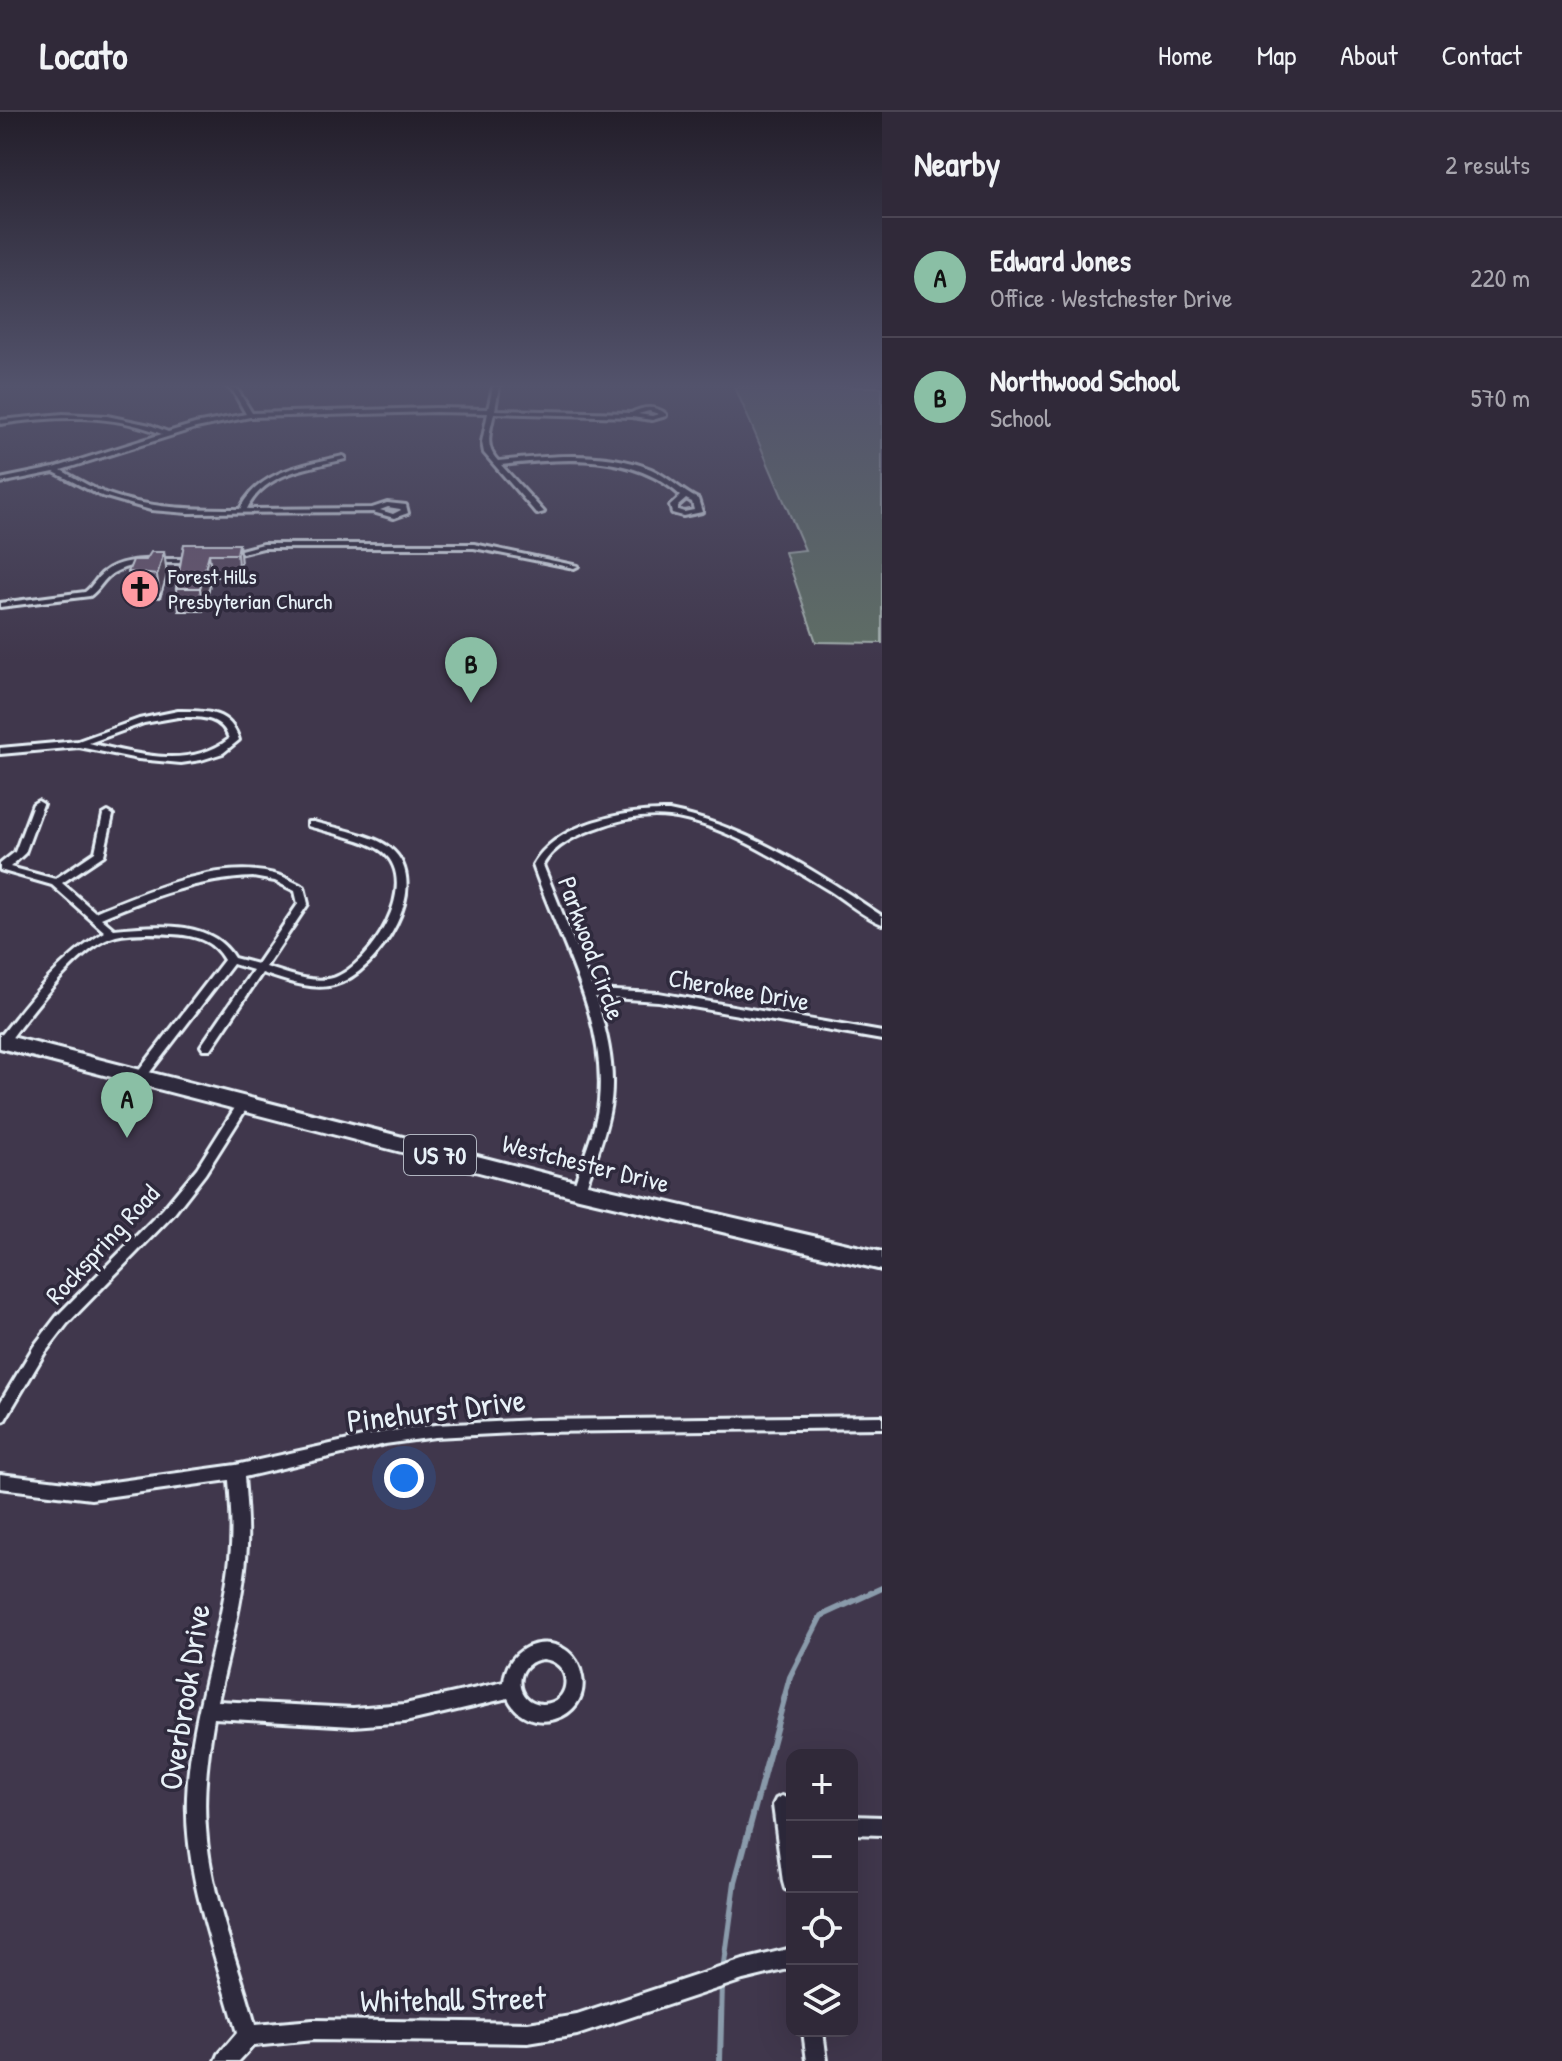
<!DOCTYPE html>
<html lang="en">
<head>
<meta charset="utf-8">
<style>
	:root { --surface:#302939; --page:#3c3544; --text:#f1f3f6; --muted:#a8a6ae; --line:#4b4553; --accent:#8abfa5 }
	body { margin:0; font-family:"Patrick Hand",sans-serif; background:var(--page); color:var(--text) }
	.controls { position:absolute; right:24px; bottom:24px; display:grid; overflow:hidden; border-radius:16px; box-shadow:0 8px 32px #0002 }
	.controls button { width:72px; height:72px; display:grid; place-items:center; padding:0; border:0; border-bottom:2px solid var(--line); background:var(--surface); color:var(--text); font:40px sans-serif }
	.you { position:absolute; left:404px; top:1366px; width:28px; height:28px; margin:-20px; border:6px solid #fff; border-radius:50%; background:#1a73e8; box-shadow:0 0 0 12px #1a73e833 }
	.badge { display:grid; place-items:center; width:52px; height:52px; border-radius:50%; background:var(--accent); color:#111; font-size:26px; font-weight:700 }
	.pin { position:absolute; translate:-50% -66px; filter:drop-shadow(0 2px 4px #0008) }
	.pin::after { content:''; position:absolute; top:42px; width:28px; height:24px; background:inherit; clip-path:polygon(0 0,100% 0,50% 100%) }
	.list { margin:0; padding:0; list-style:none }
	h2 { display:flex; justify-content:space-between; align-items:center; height:104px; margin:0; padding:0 32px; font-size:34px }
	h2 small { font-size:26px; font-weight:400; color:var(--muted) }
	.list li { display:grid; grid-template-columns:52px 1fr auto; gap:24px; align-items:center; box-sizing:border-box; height:120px; padding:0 32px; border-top:2px solid var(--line) }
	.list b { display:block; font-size:30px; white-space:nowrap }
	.list p { margin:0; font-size:26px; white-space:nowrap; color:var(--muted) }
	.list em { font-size:26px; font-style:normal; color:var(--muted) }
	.icon { flex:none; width:44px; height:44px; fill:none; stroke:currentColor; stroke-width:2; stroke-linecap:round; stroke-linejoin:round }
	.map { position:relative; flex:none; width:882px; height:1949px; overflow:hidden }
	header { display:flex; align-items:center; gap:48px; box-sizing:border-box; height:112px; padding:0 40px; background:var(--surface); border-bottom:2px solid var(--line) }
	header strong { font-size:38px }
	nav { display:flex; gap:44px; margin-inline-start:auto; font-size:28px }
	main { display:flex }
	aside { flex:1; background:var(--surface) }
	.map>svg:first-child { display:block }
	.green { fill:#5f6e65; stroke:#a4b0ae; stroke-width:2 }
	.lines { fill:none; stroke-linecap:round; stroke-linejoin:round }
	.stream { stroke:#8a9bab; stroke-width:6 }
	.minor-casing { stroke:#e8f1f8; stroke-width:6 }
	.primary-casing { stroke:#e8f1f8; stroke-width:6 }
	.minor { fill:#2f2a3d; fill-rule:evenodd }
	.primary { fill:#2f2a3d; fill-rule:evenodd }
	.wall { fill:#594a5f; stroke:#e8f1f8; stroke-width:2 }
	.shaded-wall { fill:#493c4d; stroke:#e8f1f8; stroke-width:2 }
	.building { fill:#68566e; stroke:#e8f1f8; stroke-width:2 }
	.labels { text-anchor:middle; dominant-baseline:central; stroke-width:7; stroke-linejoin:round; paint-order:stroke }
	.far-poi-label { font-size:22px; fill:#e8f1f8; stroke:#2f2a3d; text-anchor:start }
	.shield { fill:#2f2a3d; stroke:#b0b5c0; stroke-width:2 }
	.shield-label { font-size:24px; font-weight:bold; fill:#e8f1f8 }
	.street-label { font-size:26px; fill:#e8f1f8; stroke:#2f2a3d }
	.near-street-label { font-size:32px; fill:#e8f1f8; stroke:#2f2a3d }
</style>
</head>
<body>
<header>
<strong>Locato</strong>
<nav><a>Home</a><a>Map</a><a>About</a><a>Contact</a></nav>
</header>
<main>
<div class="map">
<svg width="882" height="1949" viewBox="0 0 882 1949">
	<rect width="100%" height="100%" fill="#40374c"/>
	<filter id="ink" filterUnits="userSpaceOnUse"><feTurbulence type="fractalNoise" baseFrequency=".0125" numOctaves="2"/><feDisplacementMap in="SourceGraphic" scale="16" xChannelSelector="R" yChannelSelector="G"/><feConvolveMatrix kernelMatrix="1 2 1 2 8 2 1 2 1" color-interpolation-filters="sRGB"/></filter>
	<g filter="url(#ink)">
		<polygon class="green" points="735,275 882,275 882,531 816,530 785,440 805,438"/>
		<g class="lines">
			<g class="stream">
				<polyline points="723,1859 735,1770 790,1565 821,1504 882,1476"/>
				<polyline points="720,1949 722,1871"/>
			</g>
			<g class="minor-casing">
				<g id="minor">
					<path d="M227 275 237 277 252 301 435 296 488 297 493 275H499L495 298 631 301C643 295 655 293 666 302V304L652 308 632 305 494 301C490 320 484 334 498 349 547 344 604 338 651 357 669 365 681 379 698 387L702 400 683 404 672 401 670 394 681 384C633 340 562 346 501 353L544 400 537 402 484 341 482 330 488 301 435 300 250 305 196 316 61 358C75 366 90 375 105 381 149 397 193 397 240 397 259 358 305 353 343 344L345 345V347C310 356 264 360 247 397L372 396 387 391 406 393 408 401 394 406 373 400 188 401 151 398 99 383 54 360 0 371V367L54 356 162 322C110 301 55 304 0 312V308L63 302 107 304 150 313 168 320 195 312 246 302 233 279ZM649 299 659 302 652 304 638 302ZM686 387 692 390 694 398 684 400 678 398V394ZM388 395 400 397 401 398 393 402 380 398Z"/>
					<polygon points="263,432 474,432 578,454 574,456 474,436 263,436 226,445 222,443"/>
					<path d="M164 447H197L201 449 197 451C171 452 136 447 113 461 103 467 99 478 90 484L0 495V491L85 480C93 474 96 466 104 460 120 447 145 448 164 447Z"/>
					<path d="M178 599C205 599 230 598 239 628L223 641 201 648 181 651 138 647 79 635 0 642V636L78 629 139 607ZM178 605C199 605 222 603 229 627 189 658 135 642 89 631L144 611Z"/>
					<path d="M38 689 43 692 25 741 10 755 55 767 95 740 103 703 108 700 113 703 104 743 62 771 95 800C148 778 224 745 281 764 289 767 296 771 304 775L308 792 266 855C286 861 312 872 333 866 370 854 422 772 383 740 369 728 327 720 308 714V710H314C334 716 375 723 390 736 435 772 379 861 334 873 311 879 284 868 262 861L211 937H203L201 934 203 931 253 858 233 852 144 968 140 969 134 965 224 848C213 828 194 823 172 822 154 821 133 820 116 824 80 833 30 902 7 932H0V925C31 885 61 846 105 820L52 773 0 758V752L15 740 33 692ZM253 765 275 769 295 779 298 792 257 852 234 846C210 806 154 814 114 817L101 806C151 785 198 767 253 765Z"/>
					<path d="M669 699C747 714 817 760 882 804V812C864 805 847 790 830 779 784 751 724 712 670 705 646 702 620 707 597 716 577 723 554 733 543 753L593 878 658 881 882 920V928L658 889 595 885C608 921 617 963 609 1001 604 1027 593 1052 585 1078L584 1081H574L573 1078C581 1049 596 1020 599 989 607 906 559 829 533 753 556 711 625 698 669 699Z"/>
					<polygon points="242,990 248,994 205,1062 173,1103 67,1212 44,1242 5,1308 0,1310 0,1291 34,1234 57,1204 163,1097 197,1056 238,991"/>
					<path d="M882 1304V1316L535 1320 435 1325 385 1332 244 1365C246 1388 248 1411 247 1434 244 1486 229 1538 218 1589L353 1596 405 1592 504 1570C508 1522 574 1517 582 1565 590 1608 527 1627 508 1586L405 1610 353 1614 214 1606C208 1642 203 1679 206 1716 210 1784 238 1848 255 1913L313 1908 528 1911 577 1903 743 1848 792 1836V1856L743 1868 577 1923 528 1931 313 1928 253 1934 239 1949H216L219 1942 237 1921C217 1844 184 1766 187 1685 190 1604 221 1527 230 1446 233 1420 231 1394 229 1368L91 1387 0 1376V1362L91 1373 236 1353 385 1320 435 1313 535 1308ZM543 1547C574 1550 572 1592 543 1592 514 1592 512 1550 543 1547Z"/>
					<polygon points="782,1684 788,1687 792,1701 792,1779 785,1777 783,1770 773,1693 776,1687"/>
					<polygon points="852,1704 882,1705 882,1723 852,1722"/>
					<polygon points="803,1919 823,1919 827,1949 807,1949"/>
				</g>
			</g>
			<g class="primary-casing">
				<polygon id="primary" points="0,922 579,1070 882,1140 882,1158 579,1086 0,936"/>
			</g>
			<use href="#minor" class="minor"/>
			<use href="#primary" class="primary"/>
		</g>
		<g class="wall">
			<polygon points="184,432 239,432 241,454 239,465 212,465 203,499 179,499 176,476"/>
			<polygon points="164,440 167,463 160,486 132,483 128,460"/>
		</g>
		<g class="shaded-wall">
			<polygon points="239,432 241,454 239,465 237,442"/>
			<polygon points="164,440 167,463 160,486 157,463"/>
			<polygon points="209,442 212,465 203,499 200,476"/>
		</g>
		<g class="building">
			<polygon points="184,432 239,432 237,442 209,442 200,476 176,476"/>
			<polygon points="151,440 164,440 157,463 128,460 133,448 146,448"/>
		</g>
	</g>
	<linearGradient id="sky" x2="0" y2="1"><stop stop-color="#231e2a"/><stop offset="0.5" stop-color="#53536c"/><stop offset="1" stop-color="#53536c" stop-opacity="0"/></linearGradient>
	<rect width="882" height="548" fill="url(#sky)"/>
	<defs>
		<g id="church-disc" transform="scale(2)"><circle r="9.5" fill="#ff9aa2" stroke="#2f2a3d"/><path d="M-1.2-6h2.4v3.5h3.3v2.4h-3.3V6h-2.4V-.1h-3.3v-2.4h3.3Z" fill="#111"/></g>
	</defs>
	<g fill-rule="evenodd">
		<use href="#church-disc" x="140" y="477"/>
	</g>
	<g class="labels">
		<g class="far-poi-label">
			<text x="168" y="464">Forest Hills<tspan x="168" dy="25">Presbyterian Church</tspan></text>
		</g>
		<rect class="shield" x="404" y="1023" width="72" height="40" rx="6"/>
		<g class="shield-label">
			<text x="440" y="1043">US 70</text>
		</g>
		<g class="street-label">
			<text transform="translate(592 836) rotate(70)">Parkwood Circle</text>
			<text transform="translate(739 877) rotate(10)">Cherokee Drive</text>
			<text transform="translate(586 1051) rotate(14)">Westchester Drive</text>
			<text transform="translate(102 1132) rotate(-47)">Rockspring Road</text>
		</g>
		<g class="near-street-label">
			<text transform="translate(436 1298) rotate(-7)">Pinehurst Drive</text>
			<text transform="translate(184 1585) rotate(-81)">Overbrook Drive</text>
			<text transform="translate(453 1887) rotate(-1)">Whitehall Street</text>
		</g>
	</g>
</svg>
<div class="controls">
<button>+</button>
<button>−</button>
<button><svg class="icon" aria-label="locate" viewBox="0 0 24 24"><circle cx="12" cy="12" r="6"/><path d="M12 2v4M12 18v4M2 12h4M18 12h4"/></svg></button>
<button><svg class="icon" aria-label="layers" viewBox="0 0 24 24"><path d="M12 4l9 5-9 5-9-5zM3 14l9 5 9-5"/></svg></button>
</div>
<div class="you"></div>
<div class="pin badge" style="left:127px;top:1026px">A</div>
<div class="pin badge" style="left:471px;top:591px">B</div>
</div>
<aside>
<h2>Nearby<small>2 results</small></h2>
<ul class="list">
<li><span class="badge">A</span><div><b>Edward Jones</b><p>Office · Westchester Drive</p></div><em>220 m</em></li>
<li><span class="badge">B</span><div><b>Northwood School</b><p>School</p></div><em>570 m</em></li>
</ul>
</aside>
</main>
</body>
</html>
